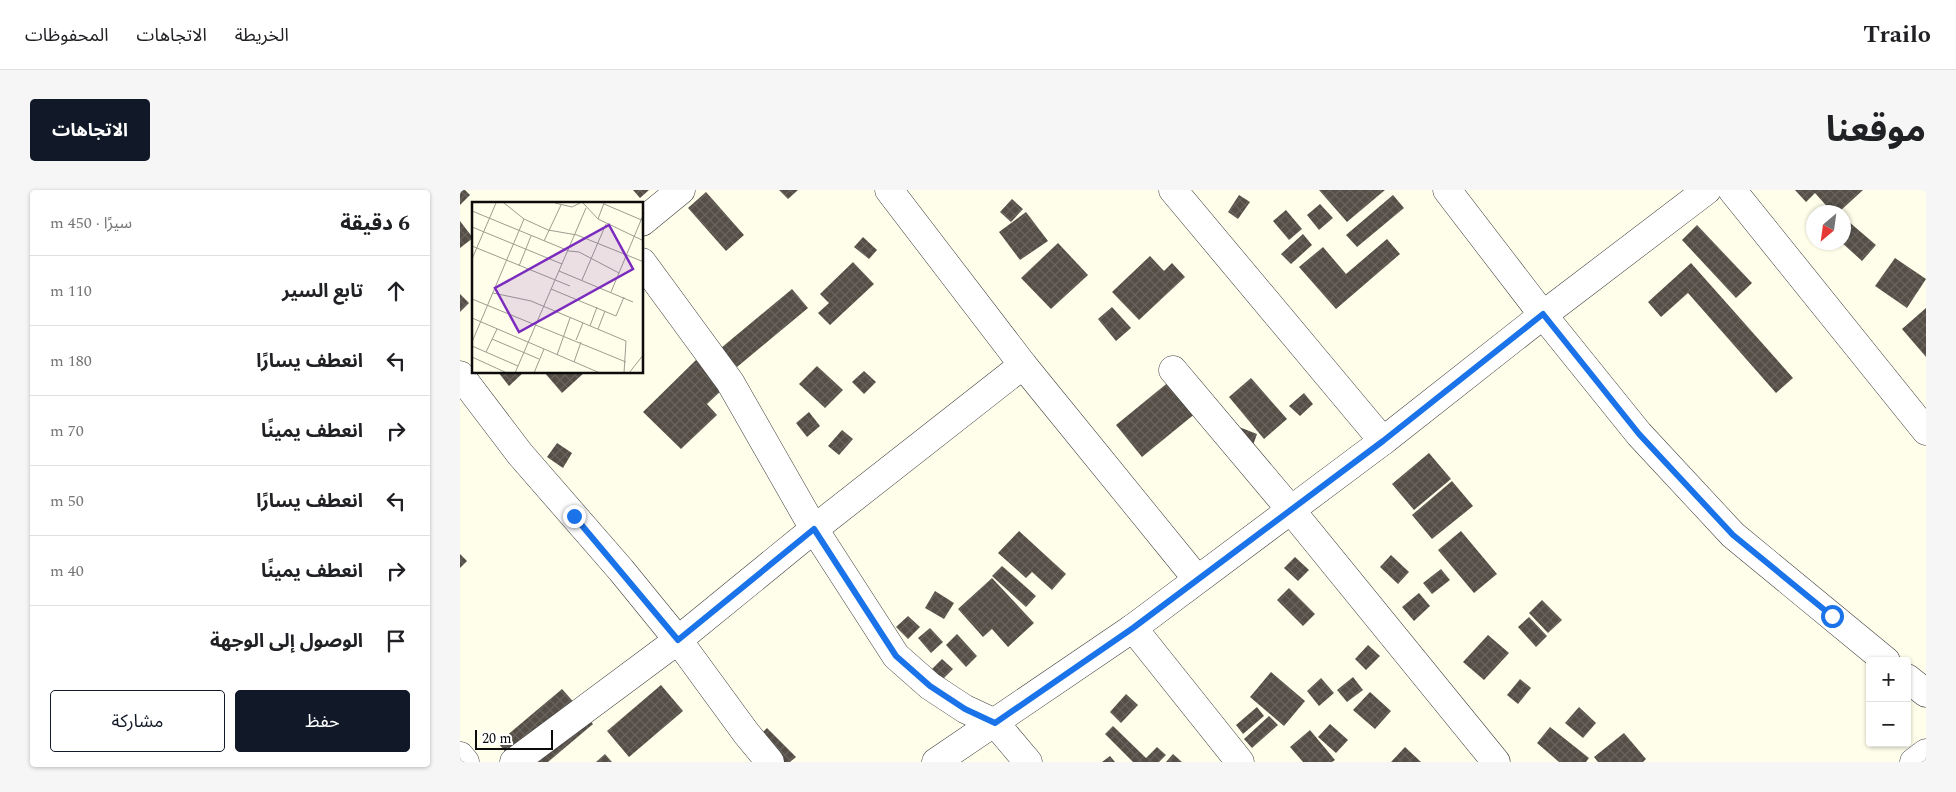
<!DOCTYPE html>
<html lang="ar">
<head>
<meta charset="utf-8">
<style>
	:root { --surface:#fff; --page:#f6f6f6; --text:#202124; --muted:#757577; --line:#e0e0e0; --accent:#111827 }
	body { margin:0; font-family:Spectral,"Noto Sans Arabic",serif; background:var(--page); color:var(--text); direction:rtl }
	.controls { position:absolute; right:15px; bottom:15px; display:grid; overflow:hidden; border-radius:5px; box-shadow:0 1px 4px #0004 }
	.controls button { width:45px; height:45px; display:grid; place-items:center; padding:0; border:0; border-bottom:1px solid var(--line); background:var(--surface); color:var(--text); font:25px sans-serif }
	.compass { position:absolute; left:1346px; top:15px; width:45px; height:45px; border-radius:50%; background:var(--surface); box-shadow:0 1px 4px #0004; rotate:209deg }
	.scale { position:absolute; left:15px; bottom:12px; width:78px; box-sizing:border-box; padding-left:5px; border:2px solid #0b0b0b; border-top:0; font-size:14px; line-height:18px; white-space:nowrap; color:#0b0b0b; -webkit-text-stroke:4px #fff; paint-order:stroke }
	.stop { position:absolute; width:15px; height:15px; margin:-11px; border:4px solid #1a73e8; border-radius:50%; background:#fff }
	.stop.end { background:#1a73e8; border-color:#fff; box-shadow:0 1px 5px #0008 }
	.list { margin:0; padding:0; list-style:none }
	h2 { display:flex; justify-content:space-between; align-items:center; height:65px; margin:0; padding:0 20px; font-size:21px }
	h2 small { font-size:16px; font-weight:400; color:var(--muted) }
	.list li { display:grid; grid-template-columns:32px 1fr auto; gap:15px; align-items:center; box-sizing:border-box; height:70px; padding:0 20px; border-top:1px solid var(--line) }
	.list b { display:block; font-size:19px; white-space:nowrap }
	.list em { font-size:16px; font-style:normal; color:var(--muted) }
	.actions { display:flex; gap:10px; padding:15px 20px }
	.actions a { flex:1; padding:11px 0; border:1px solid var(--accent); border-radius:5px; text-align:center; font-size:18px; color:var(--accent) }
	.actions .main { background:var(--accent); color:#fff }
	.icon { flex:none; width:28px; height:28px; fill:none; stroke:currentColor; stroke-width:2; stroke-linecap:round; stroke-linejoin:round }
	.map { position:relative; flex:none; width:1466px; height:572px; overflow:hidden; direction:ltr; border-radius:5px }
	header { display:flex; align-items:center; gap:30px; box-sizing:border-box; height:70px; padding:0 25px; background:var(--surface); border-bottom:1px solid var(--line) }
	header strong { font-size:24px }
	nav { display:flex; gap:28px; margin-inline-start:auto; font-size:18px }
	.intro { display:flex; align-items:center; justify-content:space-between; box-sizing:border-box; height:120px; padding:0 30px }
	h1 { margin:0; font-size:35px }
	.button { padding:12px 22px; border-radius:5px; background:var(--accent); color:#fff; font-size:18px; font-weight:700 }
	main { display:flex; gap:30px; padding:0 30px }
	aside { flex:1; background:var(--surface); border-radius:5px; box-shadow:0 1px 4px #0004 }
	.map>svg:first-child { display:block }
	.building { fill:url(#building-cross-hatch) }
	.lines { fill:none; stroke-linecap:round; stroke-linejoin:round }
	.minor-casing { stroke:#3e3e3e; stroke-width:29 }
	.minor { stroke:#fff; stroke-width:28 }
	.route { stroke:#1a73e8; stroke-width:6 }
	.inset-road { fill:none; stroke:#9d9d91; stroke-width:1 }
	.view { fill:#7b2cbf; fill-opacity:0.15; stroke:#7b2cbf; stroke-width:2.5 }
	.inset-edge { fill:none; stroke:#0b0b0b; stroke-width:2.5 }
</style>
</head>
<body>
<header>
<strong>Trailo</strong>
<nav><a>الخريطة</a><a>الاتجاهات</a><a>المحفوظات</a></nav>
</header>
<div class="intro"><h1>موقعنا</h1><a class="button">الاتجاهات</a></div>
<main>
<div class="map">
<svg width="1466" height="572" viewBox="0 0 1466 572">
	<defs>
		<pattern id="building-cross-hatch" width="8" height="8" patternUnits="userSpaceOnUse" patternTransform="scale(1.25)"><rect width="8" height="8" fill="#554e47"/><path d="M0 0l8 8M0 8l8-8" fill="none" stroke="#68635d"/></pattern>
	</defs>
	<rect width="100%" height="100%" fill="#fffeea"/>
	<g class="building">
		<polygon points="0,0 5,0 10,5 0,15"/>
		<polygon points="173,0 189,0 180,8"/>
		<polygon points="319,0 338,0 328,9"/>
		<polygon points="859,0 925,0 887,32"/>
		<polygon points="1335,0 1403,0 1379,22 1372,22 1355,3 1346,12"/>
		<polygon points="246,2 284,45 266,61 228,18"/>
		<polygon points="779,5 790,12 778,29 768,22"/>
		<polygon points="933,5 944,18 897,57 886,45"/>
		<polygon points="552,9 563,19 551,32 540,22"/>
		<polygon points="860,14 873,28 859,40 847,25"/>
		<polygon points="826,20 842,39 829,50 813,31"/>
		<polygon points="566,22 588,51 560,70 539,42"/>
		<polygon points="0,31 13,48 0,58"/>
		<polygon points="1388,31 1416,55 1402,71 1381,52 1384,52 1384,36"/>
		<polygon points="1237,35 1292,93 1276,108 1222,50"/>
		<polygon points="843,44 852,55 831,74 821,64"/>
		<polygon points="403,47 417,60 409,69 394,57"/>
		<polygon points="927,49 940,64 876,119 839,77 863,57 886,84"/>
		<polygon points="598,53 628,85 591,119 561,88"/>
		<polygon points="690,66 704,81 712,73 725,87 679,130 652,102"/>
		<polygon points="1435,68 1466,89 1447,118 1415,96"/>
		<polygon points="393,72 414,94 370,135 358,123 369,113 360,104"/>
		<polygon points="1231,73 1333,188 1316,203 1228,103 1201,127 1188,112"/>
		<polygon points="332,99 348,118 277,177 261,158"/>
		<polygon points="0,104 9,113 0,122"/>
		<polygon points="652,117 671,138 656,151 638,129"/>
		<polygon points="1466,118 1466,167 1442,139"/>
		<polygon points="236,170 264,198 247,214 257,225 221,259 183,222"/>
		<polygon points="357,176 383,200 365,218 339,194"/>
		<polygon points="404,181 416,192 404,204 392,192"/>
		<polygon points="38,182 64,182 49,196"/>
		<polygon points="84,182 125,182 102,203"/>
		<polygon points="716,186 742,218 682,267 656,235"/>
		<polygon points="791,188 827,229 804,249 769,207"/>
		<polygon points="844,203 853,214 840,226 829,216"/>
		<polygon points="349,222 360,236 347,247 336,233"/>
		<polygon points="779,237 797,244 791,261 772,254"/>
		<polygon points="382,240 393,249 379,265 368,256"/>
		<polygon points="97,253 112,263 103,278 87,267"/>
		<polygon points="969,263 991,289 954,320 932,294"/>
		<polygon points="992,291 1013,316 972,349 952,325"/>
		<polygon points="559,341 606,384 592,400 572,382 566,388 538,363"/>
		<polygon points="1001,341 1037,384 1014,403 978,360"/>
		<polygon points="0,364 7,371 0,378"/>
		<polygon points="931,365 949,382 938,394 920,377"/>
		<polygon points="835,367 849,380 838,391 824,378"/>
		<polygon points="542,376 576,406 566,417 532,386"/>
		<polygon points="981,379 990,390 972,404 963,393"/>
		<polygon points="532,388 574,433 548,457 532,439 523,447 498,419"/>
		<polygon points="829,398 855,424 843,436 817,410"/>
		<polygon points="475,401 494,413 484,429 465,418"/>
		<polygon points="959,403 970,416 954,431 942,417"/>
		<polygon points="1082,410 1102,430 1088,443 1069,423"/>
		<polygon points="448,426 460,437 448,449 436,437"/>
		<polygon points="1069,427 1087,446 1076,457 1058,437"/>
		<polygon points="470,438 483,452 471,463 458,448"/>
		<polygon points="497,444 517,466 506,477 486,455"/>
		<polygon points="1028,445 1049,463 1024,490 1003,472"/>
		<polygon points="908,455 920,466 906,480 895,469"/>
		<polygon points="482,469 493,479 480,492 470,481"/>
		<polygon points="811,482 845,511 824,536 790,507"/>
		<polygon points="893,487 903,500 887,512 877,500"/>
		<polygon points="861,488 874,503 859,516 847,501"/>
		<polygon points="1060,489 1071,498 1058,514 1047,505"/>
		<polygon points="201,495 223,521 169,567 147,541"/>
		<polygon points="102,499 133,534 88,572 54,572 38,553"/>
		<polygon points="910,502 931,521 915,539 893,520"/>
		<polygon points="666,504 678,515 661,533 650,522"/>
		<polygon points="797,517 804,526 783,544 776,535"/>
		<polygon points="1119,517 1136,533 1123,548 1105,533"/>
		<polygon points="809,526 818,535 792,558 784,549"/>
		<polygon points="870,534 888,550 876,563 858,547"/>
		<polygon points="653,536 686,568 697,557 706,565 699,572 673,572 645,544"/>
		<polygon points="1090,537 1129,568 1126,572 1099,572 1077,553"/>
		<polygon points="307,538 336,567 330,572 315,572 294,551"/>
		<polygon points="850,540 875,570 872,572 843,572 830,557"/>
		<polygon points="1164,543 1186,569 1183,572 1138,572 1134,567"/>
		<polygon points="945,557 961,572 931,572"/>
		<polygon points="145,564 152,572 136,572"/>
		<polygon points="713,564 722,572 706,572"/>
		<polygon points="650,566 655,572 642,572"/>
	</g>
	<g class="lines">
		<g class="minor-casing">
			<g id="minor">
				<polyline points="429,0 563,175 737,389"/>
				<polyline points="713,0 923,251"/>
				<polyline points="987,0 1083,125 1179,244 1273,345 1426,471"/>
				<polyline points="1272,0 1466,241"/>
				<polyline points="182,32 221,0"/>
				<polyline points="182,72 270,192 354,339 436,466 470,496 505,519 535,533 568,572"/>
				<polyline points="713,180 830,319 1036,572"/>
				<polyline points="0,185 60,264 161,380 218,450 286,543 310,572"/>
				<polyline points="673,438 780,572"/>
				<polyline points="1447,488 1466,503"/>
				<polyline points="0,566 5,572"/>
				<polyline points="54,572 218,450 354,339 563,175"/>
				<polyline points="476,572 673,438 923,251 1083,125 1247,0"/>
				<polyline points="1454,572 1466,563"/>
			</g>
		</g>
		<use href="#minor" class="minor"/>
	</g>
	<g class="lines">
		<polyline class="route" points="114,326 218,450 354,339 436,466 470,496 505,519 535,533 673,438 923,251 1083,124 1179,244 1273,345 1372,426"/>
	</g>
	<g transform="translate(12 12)">
		<rect width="171" height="171" fill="#fffeea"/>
		<path class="inset-road" d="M32 1 52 17 76 28 105 33 172 60M83 1 100 5 108 1M111 1 126 17 172 39M132 2 172 19M0 9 97 49 107 50 147 71M126 17 132 1M0 25 90 62M72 39 89 3M0 44 98 84M0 57 24 1M47 64 59 34M87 69 161 100M110 78 134 22M79 87 144 114 152 95M139 90 172 11M21 91 59 99 154 139 152 171M0 97 154 160M0 116 128 171M118 124 125 105M126 127 133 109M20 137 67 157M104 138 111 121M0 140 52 17M0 144 46 164M14 150 25 127M85 153 98 116M0 155 35 171M102 160 109 140M43 171 114 6M62 171 72 147M157 171 172 152"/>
		<path class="view" d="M137 23 161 67 47 130 23 86Z"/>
		<rect width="171" height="171" class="inset-edge"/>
	</g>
</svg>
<div class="controls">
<button>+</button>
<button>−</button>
</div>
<svg class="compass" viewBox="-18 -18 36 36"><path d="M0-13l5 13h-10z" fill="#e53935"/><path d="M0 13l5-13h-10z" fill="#757577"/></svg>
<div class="scale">20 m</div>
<div class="stop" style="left:1372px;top:426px"></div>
<div class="stop end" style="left:114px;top:326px"></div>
</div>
<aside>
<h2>6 دقيقة<small>سيرًا · 450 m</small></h2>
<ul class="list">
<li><svg class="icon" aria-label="ahead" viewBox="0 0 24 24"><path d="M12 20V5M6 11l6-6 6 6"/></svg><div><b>تابع السير</b></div><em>110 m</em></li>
<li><svg class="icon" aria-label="left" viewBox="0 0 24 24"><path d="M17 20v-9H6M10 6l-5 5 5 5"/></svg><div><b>انعطف يسارًا</b></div><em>180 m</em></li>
<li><svg class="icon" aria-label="right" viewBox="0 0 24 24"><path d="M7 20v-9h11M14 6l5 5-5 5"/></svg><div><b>انعطف يمينًا</b></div><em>70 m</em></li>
<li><svg class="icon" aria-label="left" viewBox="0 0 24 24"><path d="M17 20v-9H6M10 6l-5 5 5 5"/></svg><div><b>انعطف يسارًا</b></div><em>50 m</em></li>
<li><svg class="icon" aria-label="right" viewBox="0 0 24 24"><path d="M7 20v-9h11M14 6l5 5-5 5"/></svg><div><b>انعطف يمينًا</b></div><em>40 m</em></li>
<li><svg class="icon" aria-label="arrive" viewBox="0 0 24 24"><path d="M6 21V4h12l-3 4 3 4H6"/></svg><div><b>الوصول إلى الوجهة</b></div></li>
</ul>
<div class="actions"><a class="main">حفظ</a><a>مشاركة</a></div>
</aside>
</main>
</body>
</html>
